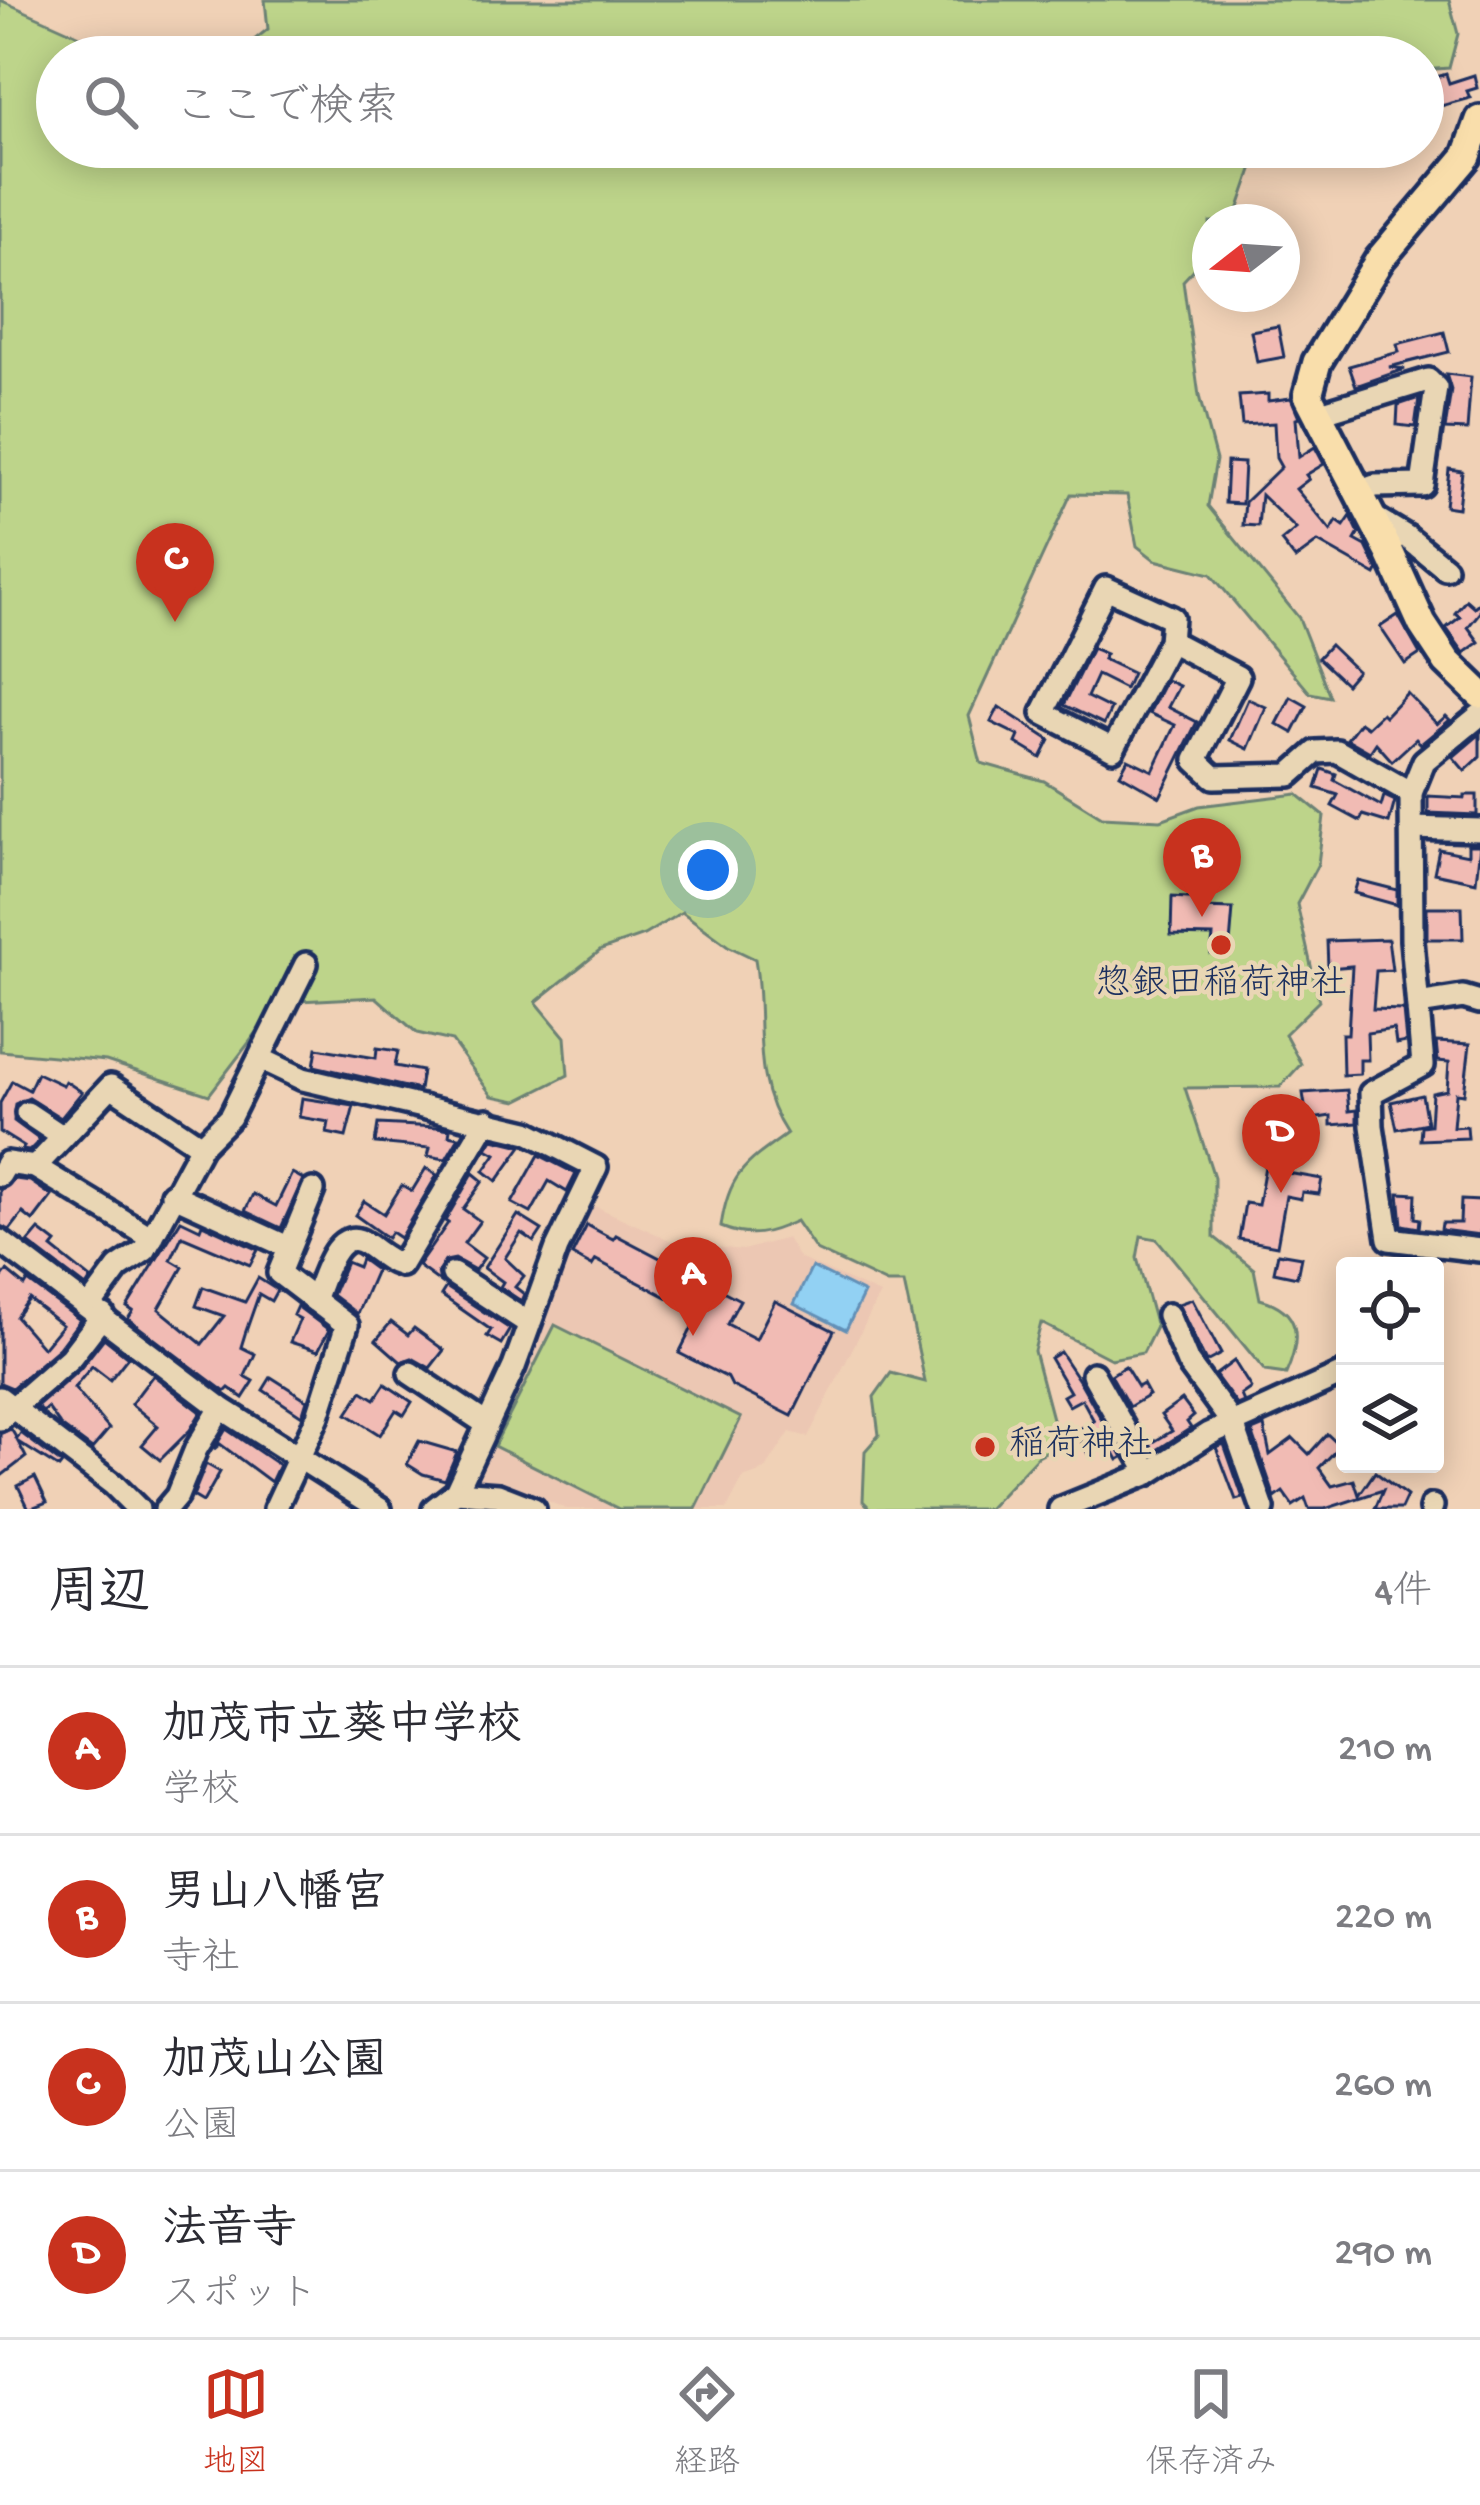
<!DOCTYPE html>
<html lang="ja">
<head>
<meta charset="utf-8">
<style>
	:root { --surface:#fff; --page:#f2f2f3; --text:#2b2b33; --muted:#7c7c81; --line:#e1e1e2; --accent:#c8321e }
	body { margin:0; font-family:"Gochi Hand","Klee One",sans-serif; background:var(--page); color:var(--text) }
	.controls { position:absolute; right:36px; bottom:36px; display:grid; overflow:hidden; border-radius:12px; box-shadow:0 6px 30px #0003 }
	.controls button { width:108px; height:108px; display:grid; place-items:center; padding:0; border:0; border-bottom:3px solid var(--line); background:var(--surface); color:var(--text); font:60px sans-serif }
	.compass { position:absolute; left:1192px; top:204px; width:108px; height:108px; border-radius:50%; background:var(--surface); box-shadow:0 6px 30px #0003; rotate:253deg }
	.you { position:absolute; left:708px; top:870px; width:42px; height:42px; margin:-30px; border:9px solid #fff; border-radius:50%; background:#1a73e8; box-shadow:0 0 0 18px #1a73e833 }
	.badge { display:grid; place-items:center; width:78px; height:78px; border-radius:50%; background:var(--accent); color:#fff; font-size:39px; font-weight:700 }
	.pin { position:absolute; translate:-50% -99px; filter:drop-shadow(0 3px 6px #0008) }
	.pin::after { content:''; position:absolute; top:63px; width:42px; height:36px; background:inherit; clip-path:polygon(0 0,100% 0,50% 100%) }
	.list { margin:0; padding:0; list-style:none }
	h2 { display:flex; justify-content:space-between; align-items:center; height:156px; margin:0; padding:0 48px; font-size:51px }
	h2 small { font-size:39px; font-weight:400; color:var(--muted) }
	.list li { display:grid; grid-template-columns:78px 1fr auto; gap:36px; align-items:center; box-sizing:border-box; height:168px; padding:0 48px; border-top:3px solid var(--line) }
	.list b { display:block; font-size:45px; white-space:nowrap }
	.list p { margin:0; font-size:39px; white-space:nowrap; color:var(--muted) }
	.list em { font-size:39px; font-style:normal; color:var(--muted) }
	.icon { flex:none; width:66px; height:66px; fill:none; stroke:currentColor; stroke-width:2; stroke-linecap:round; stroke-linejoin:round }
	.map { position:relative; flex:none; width:1480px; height:1509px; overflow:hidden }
	.search { position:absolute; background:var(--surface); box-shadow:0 6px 30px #0003; left:36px; right:36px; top:36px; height:132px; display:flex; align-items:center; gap:30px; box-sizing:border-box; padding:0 42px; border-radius:66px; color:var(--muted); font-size:45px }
	.sheet { height:828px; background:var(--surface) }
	nav { display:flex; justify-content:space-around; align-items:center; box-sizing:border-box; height:168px; border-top:3px solid var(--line); background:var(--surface); font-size:33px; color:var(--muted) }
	nav a { display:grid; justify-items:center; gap:6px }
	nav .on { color:var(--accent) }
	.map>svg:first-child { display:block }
	.built { fill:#ecc7b3 }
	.green { fill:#bdd48a; stroke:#6c8274; stroke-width:3 }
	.water { fill:#92d1f3; stroke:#6290b7; stroke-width:3 }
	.building { fill:#f1bbb4; stroke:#1b2f5e; stroke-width:3; fill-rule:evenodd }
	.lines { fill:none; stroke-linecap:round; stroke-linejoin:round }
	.minor-casing { stroke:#1b2f5e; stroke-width:30 }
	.major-casing { stroke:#1b2f5e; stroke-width:36 }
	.minor { stroke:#e9d6b4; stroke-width:21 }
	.major { stroke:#f9deab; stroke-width:27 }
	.poi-dot { fill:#c8321e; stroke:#e9d6b4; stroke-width:4.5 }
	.labels { text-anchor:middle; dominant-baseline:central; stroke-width:9; stroke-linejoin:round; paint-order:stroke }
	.poi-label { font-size:36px; fill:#1b2f5e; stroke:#e9d6b4 }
</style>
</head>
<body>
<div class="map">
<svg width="1480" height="1509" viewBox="0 0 1480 1509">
	<rect width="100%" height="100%" fill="#f0d1b6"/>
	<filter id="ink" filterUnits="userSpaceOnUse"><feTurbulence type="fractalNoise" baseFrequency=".00833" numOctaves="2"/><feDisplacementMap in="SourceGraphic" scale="24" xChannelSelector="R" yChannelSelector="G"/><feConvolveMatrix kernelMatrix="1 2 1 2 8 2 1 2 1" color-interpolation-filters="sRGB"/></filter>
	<g filter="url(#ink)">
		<polygon class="built" points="584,1201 676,1243 743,1250 787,1238 799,1258 880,1294 808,1437 790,1432 765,1470 743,1478 727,1509 566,1509 516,1487 473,1481"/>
		<g class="green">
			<path d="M0 0 127 57H57V147H1251L1254 164 1234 222H1210V252L1183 281 1199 396 1216 460 1208 506 1299 618 1330 697 1310 693 1211 574 1155 560 1137 546 1127 495 1071 494 969 716 981 763 1044 781 1102 817 1161 820 1199 806 1297 794 1324 816 1318 864 1297 904 1319 1001 1285 1034 1301 1064 1280 1087 1185 1088 1214 1177V1237L1254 1269 1260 1299C1302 1310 1301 1340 1286 1374L1265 1371 1157 1239 1141 1236 1137 1258 1156 1327 1143 1353 1111 1359 1041 1323 1034 1351 1059 1445 1038 1456 988 1509H871L863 1501 865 1451 879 1435 874 1397 891 1373 925 1382 904 1283H887L816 1250 796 1221C768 1234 750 1239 721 1227 728 1174 746 1163 787 1134 749 1077 766 1022 755 959L728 946 682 912 644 935 601 950 536 1002 565 1037 568 1075 517 1101 492 1096 452 1041 417 1033 376 997 280 1002 209 1095 106 1061 0 1051Z"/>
			<polygon points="265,0 1449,0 1458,34 1449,68 1423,70 1423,57 218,57 243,49 268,29"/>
			<polygon points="555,1325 741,1418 696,1509 619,1509 494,1446"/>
		</g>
		<polygon class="water" points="812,1267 864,1293 846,1330 794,1304"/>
		<g class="building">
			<polygon points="1446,74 1449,83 1474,75 1477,88 1467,91 1470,98 1441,106 1433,78"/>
			<polygon points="1278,326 1284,357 1257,362 1251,331"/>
			<polygon points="1444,332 1449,352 1389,367 1405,369 1356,386 1349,366 1399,352 1397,344"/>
			<polygon points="1446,374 1471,377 1467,430 1445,429 1451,390"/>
			<polygon points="1268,394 1268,401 1291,398 1299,417 1296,418 1299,457 1315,447 1324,464 1306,475 1309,479 1296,489 1331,531 1337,521 1344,526 1351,516 1359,533 1355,540 1366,546 1378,571 1376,575 1318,542 1295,559 1281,541 1296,529 1261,495 1258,526 1243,525 1245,502 1281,467 1276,458 1274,423 1242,425 1239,396"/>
			<polygon points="1419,398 1415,427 1397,425 1398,405"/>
			<polygon points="1227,462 1244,463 1242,504 1225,503"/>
			<polygon points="1449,469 1462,471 1458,508 1445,506"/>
			<polygon points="1466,600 1474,607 1480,602 1480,612 1468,627 1479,642 1464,653 1446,628 1460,617 1455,613"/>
			<polygon points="1398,615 1420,654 1405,664 1380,627"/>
			<polygon points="1330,645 1357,671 1346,684 1318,658"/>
			<polygon points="1092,648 1106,654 1103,659 1132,673 1125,689 1097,675 1087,697 1111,709 1104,724 1064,705"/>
			<polygon points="1166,680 1179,686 1168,707 1197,722 1160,797 1120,774 1128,759 1153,771 1175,725 1149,713"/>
			<polygon points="1407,693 1437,724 1446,716 1450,720 1421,744 1416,739 1392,761 1376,743 1370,752 1347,739 1360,722 1367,727 1382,713 1385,716"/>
			<polygon points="1291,697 1307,706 1293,733 1277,724"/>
			<polygon points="1248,699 1266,707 1248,749 1230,740"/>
			<polygon points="999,707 1050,740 1041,758 1016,743 1019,736 991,722"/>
			<polygon points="1480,734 1480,757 1465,771 1453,757"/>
			<polygon points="1322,769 1336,774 1334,780 1381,806 1384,796 1395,801 1389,823 1363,815 1360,821 1332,806 1338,795 1316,788"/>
			<polygon points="1465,795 1477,795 1477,815 1428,813 1428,796 1465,798"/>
			<polygon points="1468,845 1480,845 1476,882 1434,873 1439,849 1468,855"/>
			<polygon points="1358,880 1397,890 1397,905 1354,893"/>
			<polygon points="1172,897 1203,899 1202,908 1233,909 1229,956 1211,954 1213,936 1171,935"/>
			<polygon points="1427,907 1462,907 1463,939 1427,939"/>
			<polygon points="1388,939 1392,970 1376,971 1373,1009 1403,1010 1406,1042 1396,1044 1394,1029 1367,1033 1368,1060 1360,1060 1360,1074 1343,1075 1342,1034 1348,1034 1352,966 1328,968 1327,941"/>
			<polygon points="1436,1042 1470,1044 1464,1094 1456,1093 1453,1127 1467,1126 1468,1138 1420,1140 1421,1126 1430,1125 1432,1093 1447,1090 1449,1062 1438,1061"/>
			<polygon points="317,1048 376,1058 377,1048 398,1051 395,1066 422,1071 419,1090 314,1066"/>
			<polygon points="37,1073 63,1085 65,1081 82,1092 61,1118 29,1098 15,1104 14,1121 40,1140 29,1151 22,1150 24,1147 0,1132 0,1103 12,1081 29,1090"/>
			<polygon points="1347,1090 1349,1111 1357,1110 1357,1123 1331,1125 1331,1116 1286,1123 1273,1121 1276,1101 1305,1106 1303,1093"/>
			<polygon points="1422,1095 1427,1123 1397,1129 1391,1102"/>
			<polygon points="302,1098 354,1106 346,1137 327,1133 329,1122 299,1117"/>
			<polygon points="378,1124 437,1127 450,1129 449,1135 459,1137 446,1159 428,1156 430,1148 375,1143"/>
			<polygon points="493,1139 522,1146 497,1181 484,1171 496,1154 487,1149"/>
			<polygon points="1269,1144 1281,1146 1276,1171 1322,1179 1319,1194 1302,1192 1301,1199 1286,1196 1277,1246 1239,1239 1245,1203 1258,1205"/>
			<polygon points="539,1155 576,1174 567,1192 549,1181 531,1213 512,1203"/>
			<polygon points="426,1168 437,1175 400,1238 391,1232 387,1238 355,1215 364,1201 384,1214 402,1185 412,1191"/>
			<polygon points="292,1173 303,1179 281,1228 245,1211 253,1194 276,1206"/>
			<polygon points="473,1173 483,1181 463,1209 480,1221 464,1243 484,1258 475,1270 455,1259 445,1261 438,1272 440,1282 418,1266 448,1223 445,1221"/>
			<polygon points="15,1179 30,1181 52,1196 33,1221 23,1213 10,1230 0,1226 0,1190"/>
			<polygon points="1399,1193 1416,1194 1415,1218 1420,1219 1419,1228 1402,1225"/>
			<polygon points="1461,1200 1480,1201 1480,1235 1441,1230 1442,1223 1460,1223"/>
			<polygon points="518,1215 542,1230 534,1242 521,1233 505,1258 524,1276 515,1287 524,1294 521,1301 500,1287 503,1282 484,1268"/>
			<polygon points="181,1220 200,1229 202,1224 258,1250 250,1265 182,1236 171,1260 183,1267 159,1309 202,1344 224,1316 196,1306 203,1287 245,1302 258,1278 277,1290 271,1301 259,1294 245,1334 241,1347 255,1354 245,1376 254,1381 243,1398 229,1388 225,1392 128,1319 133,1311 127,1307"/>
			<polygon points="587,1225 613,1239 616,1235 740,1300 727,1324 756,1339 775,1301 834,1331 792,1416 732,1386 728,1378 679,1353 699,1314 596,1260 592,1266 572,1255"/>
			<polygon points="39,1230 56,1243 52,1248 91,1279 86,1287 28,1243"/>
			<polygon points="1278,1253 1301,1257 1297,1277 1274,1272"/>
			<polygon points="361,1259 376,1270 357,1314 332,1295 346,1262 358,1267"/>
			<path d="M7 1271 25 1286 28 1281 80 1320 59 1348 12 1388 0 1383V1280ZM29 1299 62 1325 43 1348 16 1317Z"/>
			<polygon points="446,1287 510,1329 501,1344 487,1336 491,1330 441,1295"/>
			<polygon points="1192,1299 1221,1354 1206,1362 1178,1304"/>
			<polygon points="297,1306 329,1330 318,1351 290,1342 300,1319 293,1315"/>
			<polygon points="391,1322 408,1335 414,1328 444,1350 430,1368 412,1358 401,1362 376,1340"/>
			<polygon points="104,1338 128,1357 110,1380 92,1366 74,1388 109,1429 92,1449 61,1426 48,1408 43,1412 37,1407 80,1369"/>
			<polygon points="1060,1352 1082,1385 1123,1457 1118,1460 1109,1443 1089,1454 1076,1431 1094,1421 1082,1399 1069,1406 1063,1396 1070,1392 1050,1358"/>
			<polygon points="1234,1361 1251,1388 1241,1395 1244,1402 1237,1405 1215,1375"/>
			<polygon points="1125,1366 1138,1387 1143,1384 1149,1395 1129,1407 1111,1375"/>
			<polygon points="153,1375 201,1412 190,1430 160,1460 142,1445 158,1426 131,1404"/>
			<polygon points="271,1377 307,1400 302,1416 263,1390"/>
			<polygon points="385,1384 412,1402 404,1415 396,1410 380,1435 347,1414 362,1391 375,1399"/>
			<polygon points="1182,1400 1194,1416 1187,1422 1191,1428 1154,1452 1150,1444 1172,1431 1161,1415"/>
			<polygon points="1264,1426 1270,1455 1293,1438 1309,1454 1327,1434 1340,1446 1319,1468 1332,1486 1354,1480 1359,1495 1375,1472 1407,1496 1401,1509 1375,1509 1383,1490 1325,1509 1309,1509 1305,1498 1293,1506 1283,1492 1275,1498 1252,1431"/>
			<polygon points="11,1429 17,1439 21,1433 62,1464 59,1468 18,1442 26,1457 0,1477 0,1434"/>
			<polygon points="226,1429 279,1465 271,1482 220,1444 214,1449"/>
			<polygon points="419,1441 457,1452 445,1480 423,1474 407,1464"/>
			<polygon points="1224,1444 1243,1498 1236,1500 1216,1447"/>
			<polygon points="206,1464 220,1472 203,1502 193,1496"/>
			<polygon points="35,1477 47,1502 29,1509 18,1486"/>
		</g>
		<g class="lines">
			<g class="minor-casing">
				<g id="minor">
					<polyline points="1317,419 1330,410 1428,380 1436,388 1422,485 1375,486 1358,492"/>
					<polyline points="1370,515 1407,537 1445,568"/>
					<polygon points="1106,588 1172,618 1170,641 1113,749 1043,713"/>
					<polyline points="1170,641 1238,677 1196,760 1214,777 1290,775 1316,752 1337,751 1411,793"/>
					<polyline points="1480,715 1424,761 1411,793 1412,940 1423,1065 1371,1093 1372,1126 1389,1239 1480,1250"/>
					<polyline points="1412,828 1480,830"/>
					<polyline points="1418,1004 1463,997 1480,1002"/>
					<polyline points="261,1059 303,1079 528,1132 596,1167 557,1248 514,1367 456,1492 434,1509"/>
					<polyline points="27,1113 63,1137"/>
					<polyline points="35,1167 111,1086 201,1146"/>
					<polyline points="0,1175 7,1163 35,1167 152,1238"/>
					<polyline points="172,1194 288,1247"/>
					<polyline points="0,1241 221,1408 380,1509"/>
					<polyline points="453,1274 528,1323"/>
					<path d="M314 1300C323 1279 336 1223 366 1244 378 1252 387 1261 401 1265L487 1120"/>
					<polyline points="90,1306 118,1268 145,1250 201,1146 230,1117 306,964"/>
					<polyline points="1168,1315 1188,1363 1233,1424 1263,1509"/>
					<polyline points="410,1373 485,1423"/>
					<polyline points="1093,1374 1149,1473"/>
					<polyline points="0,1398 114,1485 138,1509"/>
					<polyline points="0,1419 70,1358 103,1315"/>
					<polyline points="456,1492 498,1495 534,1509"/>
					<polyline points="166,1509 177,1496 196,1449 221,1408"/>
					<polyline points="275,1509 318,1416 347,1325 279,1273 313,1190"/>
					<polyline points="1060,1509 1149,1473 1209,1434 1345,1373"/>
					<polyline points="1431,1509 1432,1506"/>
				</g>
			</g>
			<g class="major-casing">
				<polyline id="major" points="1480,120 1467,156 1380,259 1317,362 1308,395 1389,551 1422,624 1447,662 1480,694"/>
			</g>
			<use href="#minor" class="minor"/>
			<use href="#major" class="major"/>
		</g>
	</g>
	<g class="poi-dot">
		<circle cx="1221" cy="945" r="12"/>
		<circle cx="985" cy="1447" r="12"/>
	</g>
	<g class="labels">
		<g class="poi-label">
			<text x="1221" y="986">惣銀田稲荷神社</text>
			<text x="1009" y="1447" text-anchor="start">稲荷神社</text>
		</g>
	</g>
</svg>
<div class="controls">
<button><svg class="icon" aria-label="locate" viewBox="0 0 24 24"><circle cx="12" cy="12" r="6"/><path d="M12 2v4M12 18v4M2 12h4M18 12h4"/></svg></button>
<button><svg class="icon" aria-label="layers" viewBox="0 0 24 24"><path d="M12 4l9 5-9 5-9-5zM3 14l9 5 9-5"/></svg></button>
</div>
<svg class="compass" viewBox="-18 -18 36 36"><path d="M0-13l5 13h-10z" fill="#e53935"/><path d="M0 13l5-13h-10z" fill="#7c7c81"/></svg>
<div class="you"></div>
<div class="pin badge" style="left:693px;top:1336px">A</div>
<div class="pin badge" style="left:1202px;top:917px">B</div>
<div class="pin badge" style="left:175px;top:622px">C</div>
<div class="pin badge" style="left:1281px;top:1193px">D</div>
<div class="search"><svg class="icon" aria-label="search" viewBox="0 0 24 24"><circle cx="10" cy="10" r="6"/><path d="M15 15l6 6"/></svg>ここで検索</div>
</div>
<section class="sheet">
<h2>周辺<small>4件</small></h2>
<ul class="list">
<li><span class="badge">A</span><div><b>加茂市立葵中学校</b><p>学校</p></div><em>210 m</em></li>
<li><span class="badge">B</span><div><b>男山八幡宮</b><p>寺社</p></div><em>220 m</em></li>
<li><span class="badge">C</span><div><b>加茂山公園</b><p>公園</p></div><em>260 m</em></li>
<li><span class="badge">D</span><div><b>法音寺</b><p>スポット</p></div><em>290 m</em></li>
</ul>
</section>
<nav>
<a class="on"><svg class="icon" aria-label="map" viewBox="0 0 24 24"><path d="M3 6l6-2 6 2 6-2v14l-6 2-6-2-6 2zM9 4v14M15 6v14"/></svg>地図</a>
<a><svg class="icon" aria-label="directions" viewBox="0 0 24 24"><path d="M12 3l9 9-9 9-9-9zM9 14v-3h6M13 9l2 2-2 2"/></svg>経路</a>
<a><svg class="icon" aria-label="saved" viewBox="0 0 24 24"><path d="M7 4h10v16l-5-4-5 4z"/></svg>保存済み</a>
</nav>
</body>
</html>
